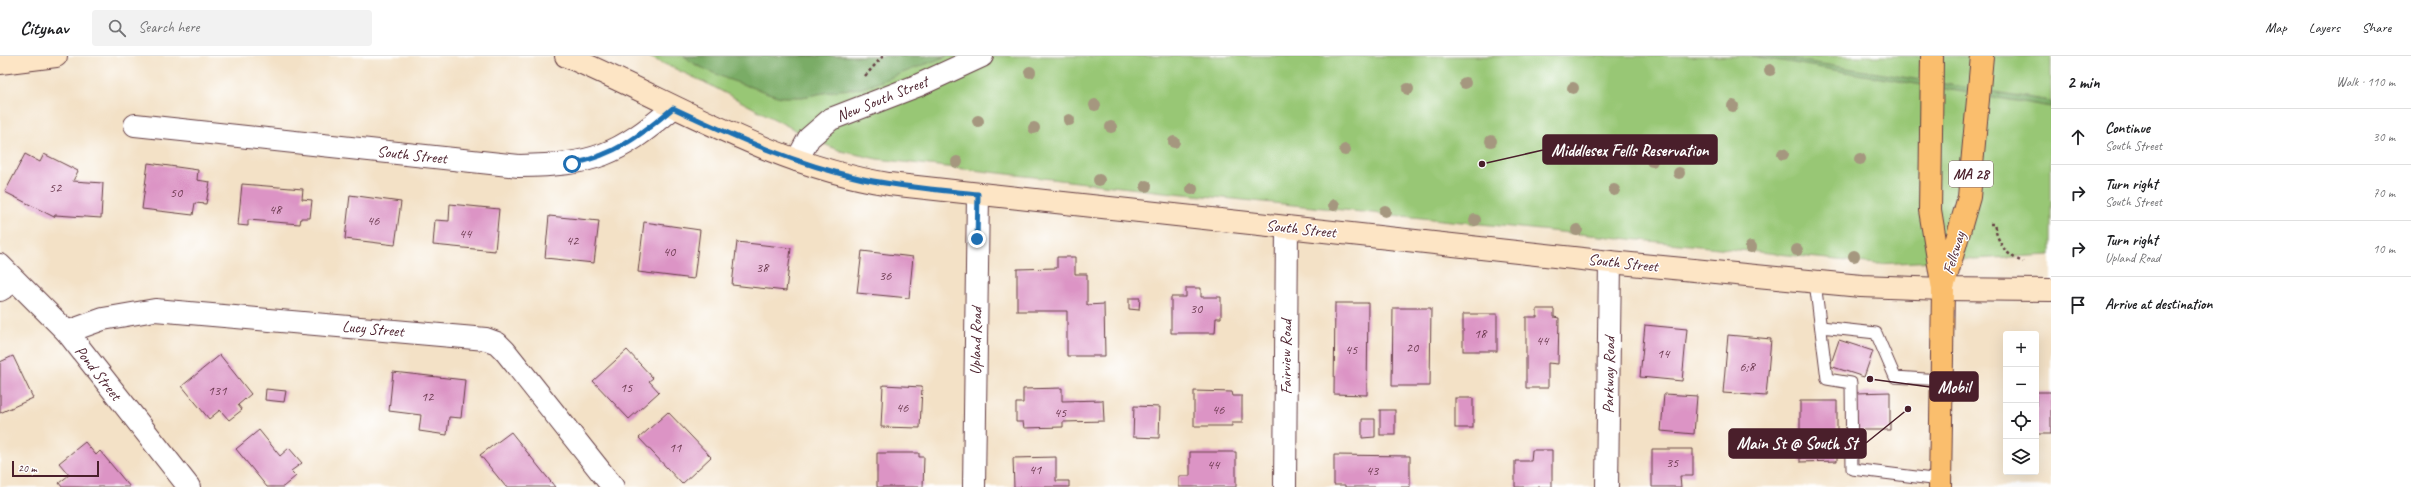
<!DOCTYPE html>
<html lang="en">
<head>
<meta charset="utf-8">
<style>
	:root { --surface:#fff; --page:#f2f2f2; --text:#202124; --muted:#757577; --line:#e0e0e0 }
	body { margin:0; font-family:Caveat,sans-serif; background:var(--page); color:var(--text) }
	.controls { position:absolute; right:12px; bottom:12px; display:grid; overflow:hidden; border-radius:4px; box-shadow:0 4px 16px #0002 }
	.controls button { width:36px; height:36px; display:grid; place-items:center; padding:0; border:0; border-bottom:1px solid var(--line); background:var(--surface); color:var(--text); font:20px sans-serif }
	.scale { position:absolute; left:12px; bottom:10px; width:87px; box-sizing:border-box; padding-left:4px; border:2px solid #4a1f2b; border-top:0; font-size:11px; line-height:14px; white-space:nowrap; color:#4a1f2b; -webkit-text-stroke:3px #fff; paint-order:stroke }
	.stop { position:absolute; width:12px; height:12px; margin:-9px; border:3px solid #1f6fb2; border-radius:50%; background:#fff }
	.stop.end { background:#1f6fb2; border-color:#fff; box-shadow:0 1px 4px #0008 }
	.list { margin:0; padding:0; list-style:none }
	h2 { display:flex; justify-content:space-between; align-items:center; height:52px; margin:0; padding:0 16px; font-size:17px }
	h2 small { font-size:13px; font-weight:400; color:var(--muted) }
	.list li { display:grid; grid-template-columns:26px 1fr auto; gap:12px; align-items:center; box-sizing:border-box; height:56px; padding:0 16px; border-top:1px solid var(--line) }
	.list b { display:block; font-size:15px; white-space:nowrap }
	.list p { margin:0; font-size:13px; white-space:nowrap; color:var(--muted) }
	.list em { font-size:13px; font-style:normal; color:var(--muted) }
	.icon { flex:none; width:22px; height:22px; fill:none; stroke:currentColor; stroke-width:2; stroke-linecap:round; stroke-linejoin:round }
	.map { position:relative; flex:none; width:2051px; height:431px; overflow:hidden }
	header { display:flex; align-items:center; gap:24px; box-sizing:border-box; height:56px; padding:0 20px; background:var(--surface); border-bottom:1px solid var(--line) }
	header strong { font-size:19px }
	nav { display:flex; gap:22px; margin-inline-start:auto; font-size:14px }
	.search { width:280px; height:36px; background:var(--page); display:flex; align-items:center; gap:10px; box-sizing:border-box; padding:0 14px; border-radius:4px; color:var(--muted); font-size:15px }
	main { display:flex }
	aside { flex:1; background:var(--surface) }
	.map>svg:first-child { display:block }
	.green { fill:#98c775; stroke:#717350 }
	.forest { fill:#7aac66; stroke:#626648 }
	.building { fill:#dc94c5 }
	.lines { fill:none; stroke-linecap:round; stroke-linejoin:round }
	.service-casing { stroke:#633c42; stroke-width:13 }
	.minor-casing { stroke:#633c42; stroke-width:24 }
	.tertiary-casing { stroke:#633c42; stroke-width:24 }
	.secondary-casing { stroke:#633c42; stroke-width:24 }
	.primary-casing { stroke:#633c42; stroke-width:24 }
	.path { stroke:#633c42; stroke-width:2.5; stroke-dasharray:3 3; stroke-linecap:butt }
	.service { stroke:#fff; stroke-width:11 }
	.minor { stroke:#fff; stroke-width:22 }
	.tertiary { stroke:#fff; stroke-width:22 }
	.secondary { stroke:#fde5c5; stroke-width:22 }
	.primary { stroke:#fabe6d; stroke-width:22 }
	.tree { fill:#a5977f }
	.route { stroke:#1f6fb2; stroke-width:5 }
	.labels { text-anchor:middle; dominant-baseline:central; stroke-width:3; stroke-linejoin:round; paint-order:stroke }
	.number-label { font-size:14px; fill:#6e3c52 }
	.shield { fill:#fff; stroke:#80626b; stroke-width:1 }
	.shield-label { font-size:15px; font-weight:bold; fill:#4a1f2b }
	.street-label { font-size:16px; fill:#4a1f2b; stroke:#fff }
	.leader { fill:none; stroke:#4a1f2b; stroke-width:1.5 }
	.callout-dot { fill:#4a1f2b; stroke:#fff; stroke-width:1.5 }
	.callout { fill:#4a1f2b; stroke:#4a1f2b; stroke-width:1.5 }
	.callout-label { font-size:17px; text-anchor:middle; font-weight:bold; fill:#fff }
</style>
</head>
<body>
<header>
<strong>Citynav</strong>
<div class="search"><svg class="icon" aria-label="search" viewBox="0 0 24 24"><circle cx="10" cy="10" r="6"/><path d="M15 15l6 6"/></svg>Search here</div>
<nav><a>Map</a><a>Layers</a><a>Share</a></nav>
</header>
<main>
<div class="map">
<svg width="2051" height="431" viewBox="0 0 2051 431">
	<rect width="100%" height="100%" fill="#fff"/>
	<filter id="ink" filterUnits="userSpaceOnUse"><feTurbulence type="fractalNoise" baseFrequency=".025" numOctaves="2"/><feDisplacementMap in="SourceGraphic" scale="8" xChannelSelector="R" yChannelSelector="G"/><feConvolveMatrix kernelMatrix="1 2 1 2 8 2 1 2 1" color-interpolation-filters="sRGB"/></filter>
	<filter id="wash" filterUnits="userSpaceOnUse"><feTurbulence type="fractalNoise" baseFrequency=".012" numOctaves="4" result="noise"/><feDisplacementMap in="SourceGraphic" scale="16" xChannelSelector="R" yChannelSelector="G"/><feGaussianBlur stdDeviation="0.9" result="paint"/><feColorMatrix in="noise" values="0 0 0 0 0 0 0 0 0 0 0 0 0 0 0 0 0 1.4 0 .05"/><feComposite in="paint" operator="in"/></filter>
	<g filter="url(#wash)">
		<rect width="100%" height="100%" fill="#f3e1c6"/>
		<polygon class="green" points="647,0 2051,0 2051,199 1877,208 1164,136 877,103 841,95 814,84 706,27"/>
		<g class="forest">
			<polygon points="684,0 947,0 863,32 840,34 802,41 780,41 727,23 696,9"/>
			<polygon points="1752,0 1772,0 2051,45 2051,51"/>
		</g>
		<g id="blocks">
			<g class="building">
				<polygon points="25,98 40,106 44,98 78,115 73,125 103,127 101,162 55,159 54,161 5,136"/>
				<polygon points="148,107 198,114 197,124 210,126 206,148 195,147 193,159 142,153"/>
				<polygon points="242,128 303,133 302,143 312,144 310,162 301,162 300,168 248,164 248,170 238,169"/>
				<polygon points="350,139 401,146 395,189 345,183"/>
				<polygon points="450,148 499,153 495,195 433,189 435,164 449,165"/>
				<polygon points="549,160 599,165 594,207 545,202"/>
				<polygon points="644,166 700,174 694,223 638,216"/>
				<polygon points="737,186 791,192 786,235 732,229"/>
				<polygon points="862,195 913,201 909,242 857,237"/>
				<polygon points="1057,201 1075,201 1075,218 1087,218 1087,249 1104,248 1105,300 1067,300 1067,255 1017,255 1017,213 1057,212"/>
				<polygon points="1186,232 1201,232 1201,241 1221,241 1221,262 1216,262 1215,277 1171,277 1171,241 1186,241"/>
				<polygon points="1129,242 1140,242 1139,254 1129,253"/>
				<polygon points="1335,247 1368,247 1367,339 1334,338"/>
				<polygon points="1393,252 1431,252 1430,330 1392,330"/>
				<polygon points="1537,253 1554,253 1554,261 1559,262 1558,308 1548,307 1548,332 1526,332 1526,261 1537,261"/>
				<rect x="1463" y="258" width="34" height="37"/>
				<polygon points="1645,269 1687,273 1682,325 1640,321"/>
				<polygon points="1728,279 1771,283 1766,340 1723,337"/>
				<polygon points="1839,284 1873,295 1864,321 1830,310"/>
				<polygon points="627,294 653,322 649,325 659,336 629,363 593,325"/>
				<polygon points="220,299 251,338 238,349 242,354 229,364 220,354 209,363 182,330"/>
				<polygon points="13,300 33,342 0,357 0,306"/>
				<polygon points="393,316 465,324 461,362 449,361 447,379 419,375 421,359 389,355"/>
				<polygon points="883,329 922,331 920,372 881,371"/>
				<polygon points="1062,332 1062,345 1103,344 1104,365 1063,366 1063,371 1024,372 1023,366 1016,366 1016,347 1023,347 1023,333"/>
				<polygon points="266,333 286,335 284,346 265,344"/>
				<polygon points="1194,335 1232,336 1233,340 1242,340 1242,367 1232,367 1232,370 1194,370"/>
				<polygon points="1890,336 1890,374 1856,374 1856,337"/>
				<rect x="2036" y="336" width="15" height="42"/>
				<polygon points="1664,338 1697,340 1694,378 1661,375"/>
				<rect x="1455" y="342" width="18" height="30"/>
				<polygon points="1800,345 1837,345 1837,405 1800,406"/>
				<polygon points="1134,350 1160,351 1159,382 1133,381"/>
				<rect x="1380" y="354" width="15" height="25"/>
				<polygon points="668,356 711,401 682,428 639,382"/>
				<polygon points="1362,363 1375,363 1375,381 1362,382"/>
				<polygon points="259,374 280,400 289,392 302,407 291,415 296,420 283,431 267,431 236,393"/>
				<polygon points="511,376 555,431 506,431 480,399"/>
				<polygon points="85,386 96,399 100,395 130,431 62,431 59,427 69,419 59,407"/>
				<polygon points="1652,393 1693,393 1693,420 1680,420 1681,431 1652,431"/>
				<polygon points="1532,394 1552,394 1552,431 1515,431 1515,405 1531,405"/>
				<polygon points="1190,396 1236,396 1236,431 1179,431 1179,420 1190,420"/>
				<polygon points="877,397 919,397 919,401 924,401 923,431 877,431"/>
				<polygon points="1334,399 1410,400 1410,431 1345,431 1345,429 1334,429"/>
				<polygon points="1056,401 1056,425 1069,425 1069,431 1014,431 1013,402"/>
			</g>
		</g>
	</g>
	<g filter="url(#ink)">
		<use href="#blocks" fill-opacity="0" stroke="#633c42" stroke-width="1"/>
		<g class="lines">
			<g class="service-casing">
				<g id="service">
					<polyline points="1815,226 1827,323 1851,327 1852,413 1940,424"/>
					<polyline points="1821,271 1876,277 1895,321 1941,324"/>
				</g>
			</g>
			<g class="minor-casing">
				<g id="minor">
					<path d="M135 69 519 110C593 109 617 100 673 52"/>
					<polyline points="797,104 809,82 831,63 919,29 982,0"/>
					<polyline points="0,234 15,225"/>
					<polyline points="67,276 103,263 155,254 486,283 497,287 505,295 613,431"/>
					<polyline points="974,431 978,138"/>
					<polyline points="1285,431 1287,171"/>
					<polyline points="1607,431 1610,206"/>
				</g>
			</g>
			<g class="tertiary-casing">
				<polyline id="tertiary" points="0,209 67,276 189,431"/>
			</g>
			<g class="secondary-casing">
				<g id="secondary">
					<path d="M566 0C674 46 770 109 889 128L1610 206 1861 230 1943 233 2051 234"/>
					<polyline points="0,7 56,0"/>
				</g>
			</g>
			<g class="primary-casing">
				<g id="primary">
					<polyline points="1932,0 1930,154 1943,233 1940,431"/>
					<polyline points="1944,228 1969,141 1982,0"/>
				</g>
			</g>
			<g class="path">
				<polyline points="865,20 883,0"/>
				<path d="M1990 168H1994C1998 187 2005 199 2023 206"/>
			</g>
			<use href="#service" class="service"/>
			<use href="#minor" class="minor"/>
			<use href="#tertiary" class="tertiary"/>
			<use href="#secondary" class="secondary"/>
			<use href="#primary" class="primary"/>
		</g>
		<g class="tree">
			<circle cx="1770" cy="14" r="6"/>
			<circle cx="1030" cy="16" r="6"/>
			<circle cx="1465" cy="27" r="6"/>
			<circle cx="1573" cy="32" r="6"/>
			<circle cx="1408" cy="33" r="6"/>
			<circle cx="1095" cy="49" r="6"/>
			<circle cx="1733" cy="50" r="6"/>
			<circle cx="1069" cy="64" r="6"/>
			<circle cx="978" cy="65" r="6"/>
			<circle cx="1111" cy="71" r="6"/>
			<circle cx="1034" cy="72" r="6"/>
			<circle cx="1491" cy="85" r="6"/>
			<circle cx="1174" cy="86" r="6"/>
			<circle cx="1345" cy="94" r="6"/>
			<circle cx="1783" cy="98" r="6"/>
			<circle cx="1860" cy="103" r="6"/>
			<circle cx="1652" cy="105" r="6"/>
			<circle cx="957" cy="106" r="6"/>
			<circle cx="1679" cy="117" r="6"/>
			<circle cx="1099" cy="124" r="6"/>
			<circle cx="1146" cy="130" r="6"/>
			<circle cx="1192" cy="133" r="6"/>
			<circle cx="1614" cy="134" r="6"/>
			<circle cx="1334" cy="149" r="6"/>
			<circle cx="1385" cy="155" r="6"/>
			<circle cx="1475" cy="164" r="6"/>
			<circle cx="1577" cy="174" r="6"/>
			<circle cx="1751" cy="191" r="6"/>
			<circle cx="1797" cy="194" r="6"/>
			<circle cx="1854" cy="200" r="6"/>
		</g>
	</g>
	<g class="lines" filter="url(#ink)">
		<path class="route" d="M572 108C615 99 640 80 673 52 735 81 797 109 863 123 901 131 939 134 978 138L977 183"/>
	</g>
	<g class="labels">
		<g class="number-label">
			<text x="55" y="131">52</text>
			<text x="176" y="136">50</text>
			<text x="275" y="153">48</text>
			<text x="373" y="164">46</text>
			<text x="465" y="177">44</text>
			<text x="572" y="184">42</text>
			<text x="669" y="195">40</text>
			<text x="762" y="211">38</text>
			<text x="885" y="219">36</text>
			<text x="1196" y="252">30</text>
			<text x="1480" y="277">18</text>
			<text x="1542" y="284">44</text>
			<text x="1412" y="291">20</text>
			<text x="1351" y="293">45</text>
			<text x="1663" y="297">14</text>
			<text x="1747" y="310">6;8</text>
			<text x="626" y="331">15</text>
			<text x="217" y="334">131</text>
			<text x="427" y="340">12</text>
			<text x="902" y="351">46</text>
			<text x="1218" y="353">46</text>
			<text x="1060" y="356">45</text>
			<text x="675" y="391">11</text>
			<text x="1672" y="406">35</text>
			<text x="1213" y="408">44</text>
			<text x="1035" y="413">41</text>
			<text x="1372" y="414">43</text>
		</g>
		<rect class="shield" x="1949" y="105" width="44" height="26" rx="3"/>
		<g class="shield-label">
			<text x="1971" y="118">MA 28</text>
		</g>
		<g class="street-label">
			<text transform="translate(882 43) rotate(-22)">New South Street</text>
			<text transform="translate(412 99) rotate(6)">South Street</text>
			<text transform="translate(1301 173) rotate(6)">South Street</text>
			<text transform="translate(1954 197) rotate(-73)">Fellsway</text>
			<text transform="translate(1623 207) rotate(6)">South Street</text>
			<text transform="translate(373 273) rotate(5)">Lucy Street</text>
			<text transform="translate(976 285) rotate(-89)">Upland Road</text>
			<text transform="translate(1286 301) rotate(-90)">Fairview Road</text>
			<text transform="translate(98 317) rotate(52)">Pond Street</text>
			<text transform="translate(1609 319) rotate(-89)">Parkway Road</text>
		</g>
	</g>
	<path class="leader" d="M1482 108L1543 94M1870 323L1930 331M1908 353L1866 387"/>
	<g class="callout-dot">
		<circle cx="1482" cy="108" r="4"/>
		<circle cx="1870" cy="323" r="4"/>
		<circle cx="1908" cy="353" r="4"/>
	</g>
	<g class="callout">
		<rect x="1543" y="79" width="174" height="29" rx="4"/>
		<rect x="1930" y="316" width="48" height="29" rx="4"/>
		<rect x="1729" y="373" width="137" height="29" rx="4"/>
	</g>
	<g class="callout-label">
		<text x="1630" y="100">Middlesex Fells Reservation</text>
		<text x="1954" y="337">Mobil</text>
		<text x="1797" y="393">Main St @ South St</text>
	</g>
</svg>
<div class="controls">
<button>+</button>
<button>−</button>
<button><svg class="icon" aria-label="locate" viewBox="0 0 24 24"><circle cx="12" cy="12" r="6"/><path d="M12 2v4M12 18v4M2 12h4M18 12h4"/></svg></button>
<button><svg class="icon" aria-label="layers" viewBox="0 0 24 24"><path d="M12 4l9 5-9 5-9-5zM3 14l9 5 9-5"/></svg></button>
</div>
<div class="scale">20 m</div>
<div class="stop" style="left:572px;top:108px"></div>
<div class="stop end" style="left:977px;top:183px"></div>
</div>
<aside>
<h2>2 min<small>Walk · 110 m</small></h2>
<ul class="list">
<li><svg class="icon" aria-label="ahead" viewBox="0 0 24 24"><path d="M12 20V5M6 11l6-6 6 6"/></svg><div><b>Continue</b><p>South Street</p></div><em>30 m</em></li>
<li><svg class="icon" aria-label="right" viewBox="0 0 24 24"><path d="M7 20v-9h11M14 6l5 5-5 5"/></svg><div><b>Turn right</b><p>South Street</p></div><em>70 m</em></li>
<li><svg class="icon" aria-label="right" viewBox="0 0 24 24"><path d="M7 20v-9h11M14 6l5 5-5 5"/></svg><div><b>Turn right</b><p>Upland Road</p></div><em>10 m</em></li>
<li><svg class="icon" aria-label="arrive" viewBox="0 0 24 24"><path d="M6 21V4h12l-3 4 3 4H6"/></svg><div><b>Arrive at destination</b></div></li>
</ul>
</aside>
</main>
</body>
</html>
